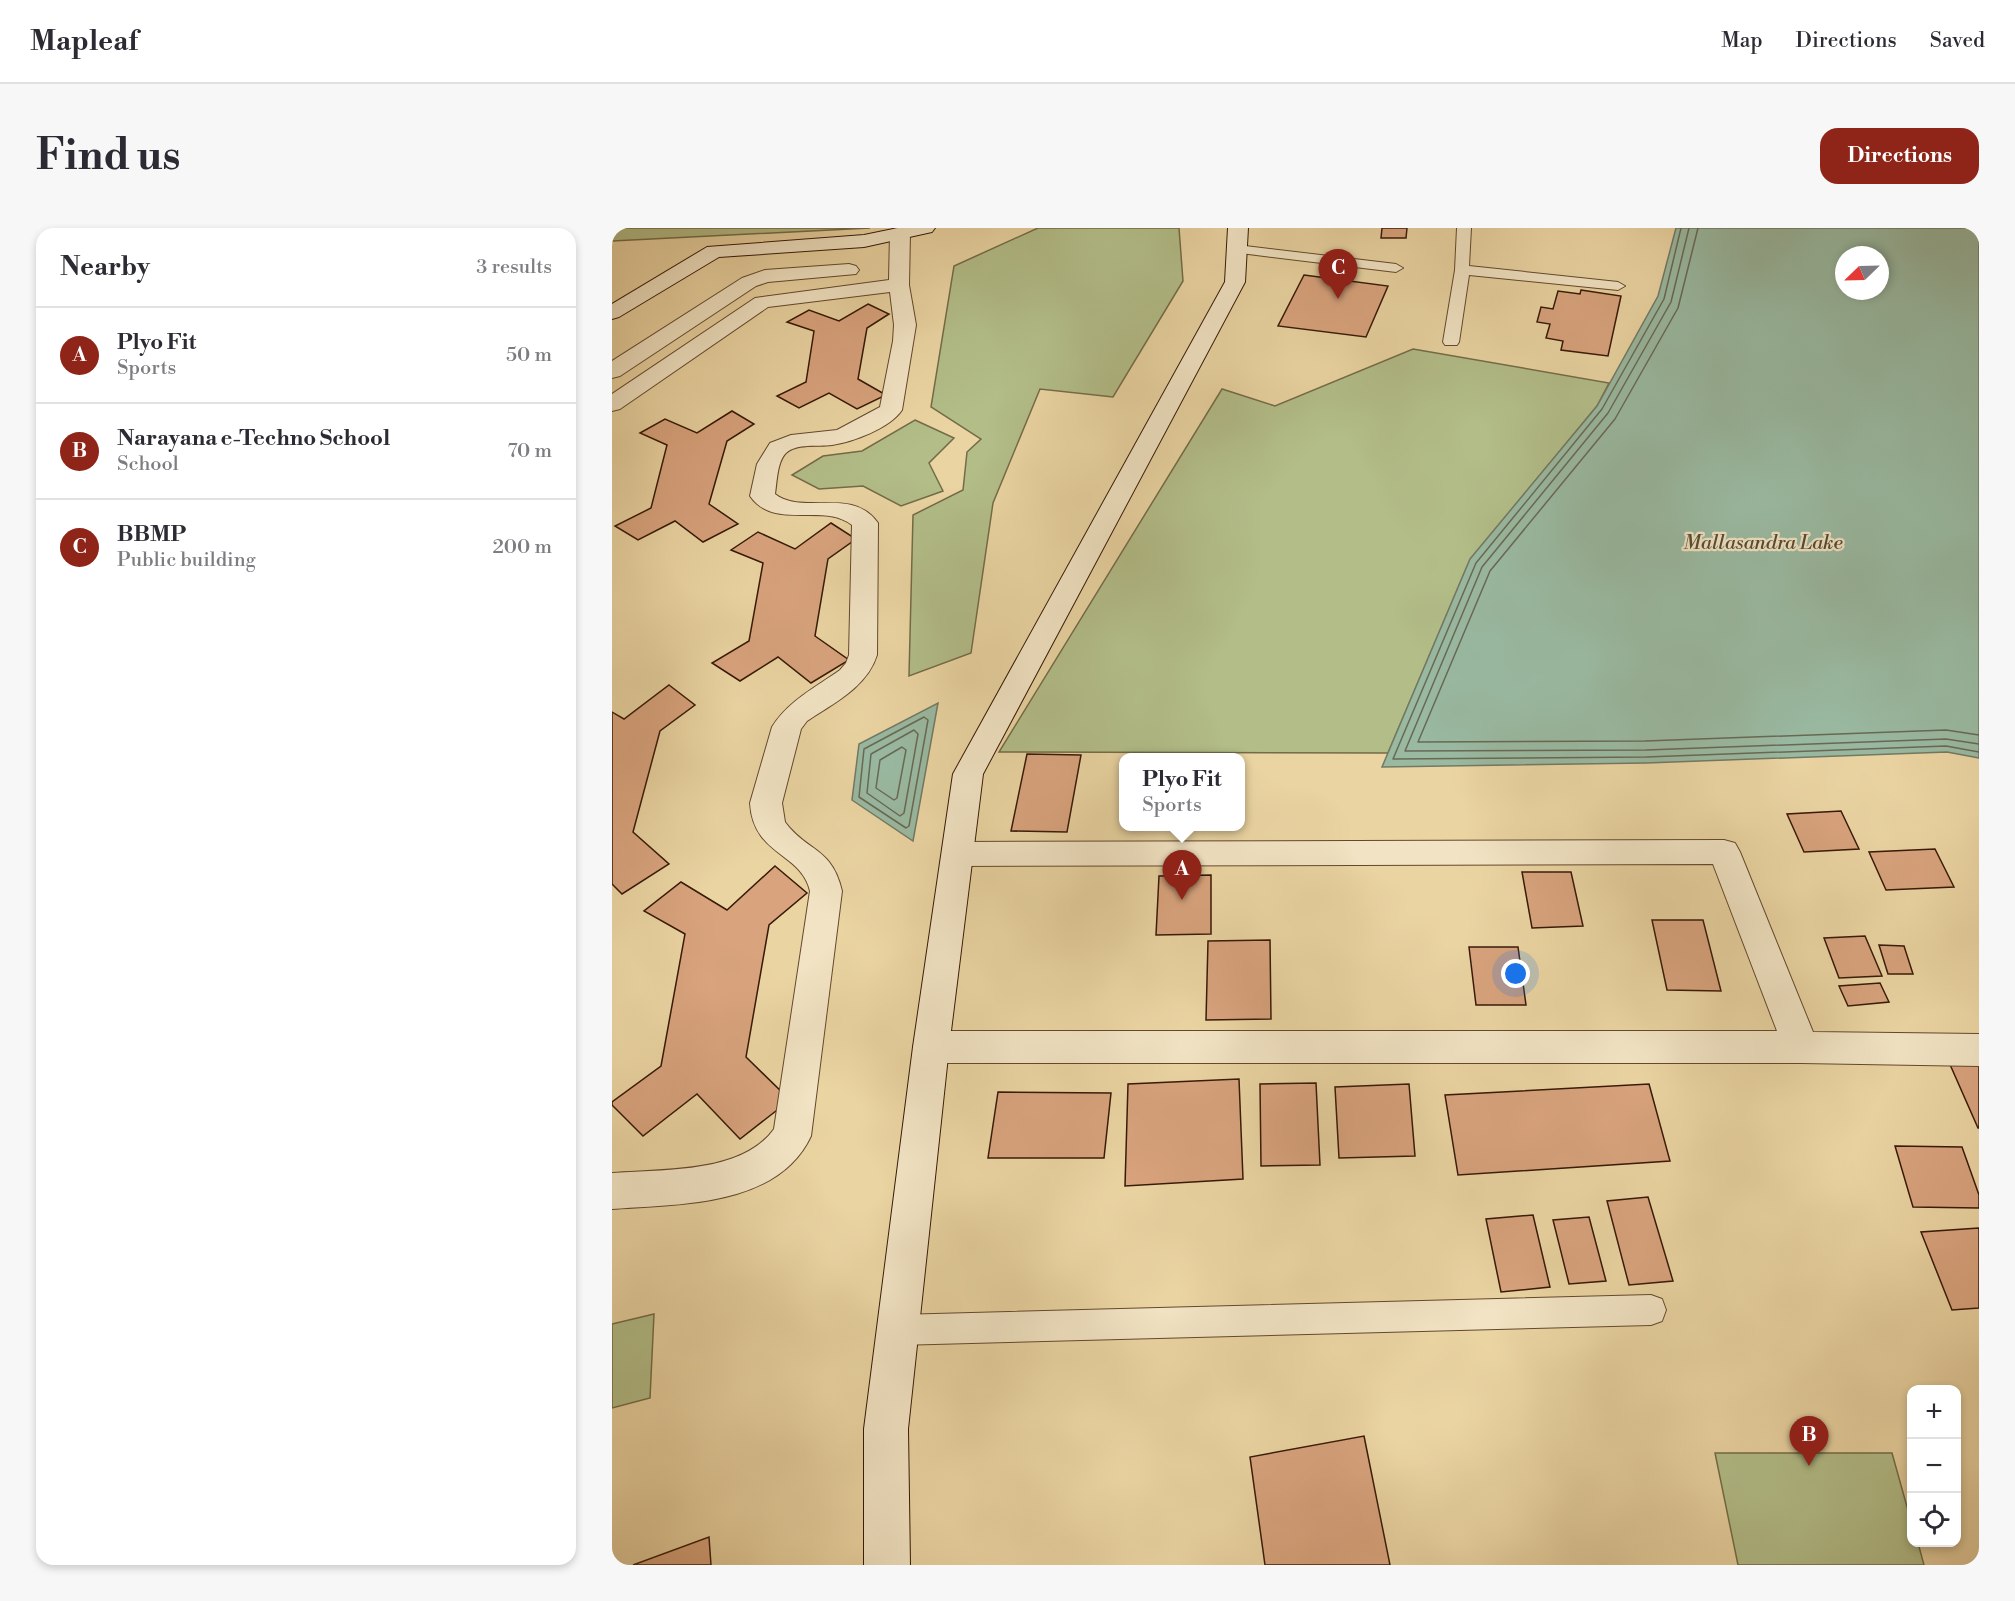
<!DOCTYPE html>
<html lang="en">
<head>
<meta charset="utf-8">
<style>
	:root { --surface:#fff; --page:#f7f7f7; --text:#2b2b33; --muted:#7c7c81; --line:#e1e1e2; --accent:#8f2418 }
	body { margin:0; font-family:"Libre Bodoni",serif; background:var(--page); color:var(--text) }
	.controls { position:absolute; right:18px; bottom:18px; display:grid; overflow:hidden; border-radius:12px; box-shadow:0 3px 9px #0003 }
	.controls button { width:54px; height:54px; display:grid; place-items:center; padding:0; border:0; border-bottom:2px solid var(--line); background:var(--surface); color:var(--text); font:30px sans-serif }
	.compass { position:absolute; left:1223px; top:18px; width:54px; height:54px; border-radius:50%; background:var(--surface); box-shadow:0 3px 9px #0003; rotate:247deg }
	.you { position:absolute; left:904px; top:746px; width:21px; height:21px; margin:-15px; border:4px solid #fff; border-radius:50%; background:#1a73e8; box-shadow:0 0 0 9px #1a73e833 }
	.badge { display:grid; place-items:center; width:39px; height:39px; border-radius:50%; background:var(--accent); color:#fff; font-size:20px; font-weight:700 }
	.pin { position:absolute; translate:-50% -50px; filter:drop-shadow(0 2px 3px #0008) }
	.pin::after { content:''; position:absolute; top:32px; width:21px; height:18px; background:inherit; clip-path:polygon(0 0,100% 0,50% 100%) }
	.popup { position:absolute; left:507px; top:525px; width:126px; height:78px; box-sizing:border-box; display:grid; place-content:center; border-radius:12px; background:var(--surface); filter:drop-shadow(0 2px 4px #0005); font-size:20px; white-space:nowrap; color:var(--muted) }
	.popup b { font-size:22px; color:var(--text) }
	.popup::after { content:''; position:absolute; left:50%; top:100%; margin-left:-12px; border:12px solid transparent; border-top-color:var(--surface) }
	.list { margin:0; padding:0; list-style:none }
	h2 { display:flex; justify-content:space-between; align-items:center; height:78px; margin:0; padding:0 24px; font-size:26px }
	h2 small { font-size:20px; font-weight:400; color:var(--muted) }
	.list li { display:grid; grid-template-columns:39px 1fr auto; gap:18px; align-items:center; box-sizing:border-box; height:96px; padding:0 24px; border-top:2px solid var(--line) }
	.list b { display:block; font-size:22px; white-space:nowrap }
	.list p { margin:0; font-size:20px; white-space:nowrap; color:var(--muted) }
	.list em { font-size:20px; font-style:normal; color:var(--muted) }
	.icon { flex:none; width:33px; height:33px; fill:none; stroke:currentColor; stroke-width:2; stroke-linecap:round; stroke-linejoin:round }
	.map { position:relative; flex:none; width:1367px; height:1337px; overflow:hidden; border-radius:18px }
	header { display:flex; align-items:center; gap:36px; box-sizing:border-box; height:84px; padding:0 30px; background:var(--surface); border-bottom:2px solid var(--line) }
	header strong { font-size:28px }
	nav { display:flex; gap:33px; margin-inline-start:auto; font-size:21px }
	.intro { display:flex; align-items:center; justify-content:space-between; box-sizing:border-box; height:144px; padding:0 36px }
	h1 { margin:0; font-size:42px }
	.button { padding:15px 27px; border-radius:18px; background:var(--accent); color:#fff; font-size:21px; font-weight:700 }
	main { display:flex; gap:36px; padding:0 36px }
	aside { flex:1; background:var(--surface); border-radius:18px; box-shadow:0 3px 9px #0003 }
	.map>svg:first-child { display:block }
	.green { fill:#b2bd88; stroke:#746b48; stroke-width:1.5 }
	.water { fill:#99b9a1; stroke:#727964; stroke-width:1.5; fill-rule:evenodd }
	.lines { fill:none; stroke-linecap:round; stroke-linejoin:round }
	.shore { stroke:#686954; stroke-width:1.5 }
	.building { fill:#d8a37d; stroke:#371908; stroke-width:1.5 }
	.lane-casing { stroke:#64482e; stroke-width:2 }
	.street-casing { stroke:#64482e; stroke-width:2 }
	.secondary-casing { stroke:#371908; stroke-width:2 }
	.lane { fill:#f1e3c3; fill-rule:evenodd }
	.street { fill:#f1e3c3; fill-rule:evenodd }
	.secondary { fill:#f1e3c3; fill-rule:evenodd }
	.labels { text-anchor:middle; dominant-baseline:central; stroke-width:4.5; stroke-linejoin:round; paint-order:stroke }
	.far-water-label { font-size:20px; font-style:italic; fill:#544936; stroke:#f1e3c3 }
</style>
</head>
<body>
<header>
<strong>Mapleaf</strong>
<nav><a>Map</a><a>Directions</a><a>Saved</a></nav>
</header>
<div class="intro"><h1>Find us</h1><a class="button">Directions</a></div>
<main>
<aside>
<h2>Nearby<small>3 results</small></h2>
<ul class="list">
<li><span class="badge">A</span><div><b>Plyo Fit</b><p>Sports</p></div><em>50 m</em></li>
<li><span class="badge">B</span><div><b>Narayana e-Techno School</b><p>School</p></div><em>70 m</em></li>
<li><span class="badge">C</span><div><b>BBMP</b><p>Public building</p></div><em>200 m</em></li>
</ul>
</aside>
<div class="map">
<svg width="1367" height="1337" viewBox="0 0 1367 1337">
	<rect width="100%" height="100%" fill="#ead4a2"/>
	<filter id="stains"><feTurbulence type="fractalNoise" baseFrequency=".00333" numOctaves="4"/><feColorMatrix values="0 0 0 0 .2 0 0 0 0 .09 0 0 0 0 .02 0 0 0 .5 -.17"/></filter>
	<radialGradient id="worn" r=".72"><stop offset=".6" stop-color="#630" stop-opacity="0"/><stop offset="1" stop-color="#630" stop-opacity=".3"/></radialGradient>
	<g class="green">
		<polygon points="0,0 258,0 0,13"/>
		<polygon points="426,0 567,0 571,53 501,169 428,161 381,275 359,425 297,448 301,287 351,262 355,224 369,211 319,179 342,38"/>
		<polygon points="801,121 997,155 985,178 858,332 776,525 387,524 610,161 663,178"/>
		<polygon points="303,192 342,210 317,235 331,263 289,278 251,258 207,261 180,247 211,228 250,223"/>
		<polygon points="42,1086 38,1170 0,1180 0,1096"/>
		<polygon points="1103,1225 1280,1225 1299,1293 1300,1314 1306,1315 1312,1337 1126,1337"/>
	</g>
	<g class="water">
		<path d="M1064 0H1367V530L1335 524 1034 535 770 539 858 331 985 178 1046 68ZM1232 27H1268V63H1232Z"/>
		<polygon points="326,475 301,613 240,572 247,516"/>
	</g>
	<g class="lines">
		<g class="shore">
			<polyline points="1069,0 1052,71 990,181 864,335 781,531 1034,529 1334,518 1367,524"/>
			<polyline points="1077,0 1059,74 996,185 870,339 793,523 1034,522 1334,511 1367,516"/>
			<polyline points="1086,0 1066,80 1003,191 878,343 806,514 1033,513 1334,502 1367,507"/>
			<polygon points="312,489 316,492 297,598 294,600 247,569 252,521"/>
			<polygon points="302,502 306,506 292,585 288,588 255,565 259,526"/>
			<polygon points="290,519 294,522 285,570 282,572 264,560 268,532"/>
		</g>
	</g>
	<g class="building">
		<polygon points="770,0 795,0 794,10 769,10"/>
		<polygon points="692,47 776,58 754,109 666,98"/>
		<polygon points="969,62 1009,68 996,128 949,122 951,113 934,110 938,96 925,94 929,79 941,81 946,63 968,66"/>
		<polygon points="256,76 277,86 255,100 246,151 274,167 245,181 217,165 187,180 165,168 194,154 202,103 175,94 197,82 227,93"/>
		<polygon points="120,183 142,196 115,213 97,276 126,296 91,314 63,293 26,312 3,298 39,280 55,217 28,205 53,191 85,205"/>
		<polygon points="219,295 244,311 216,331 203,408 237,432 199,455 166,429 128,453 100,435 137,413 151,335 119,322 146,304 183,321"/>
		<polygon points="57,457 83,477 48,503 21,604 57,636 10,666 0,656 0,484 12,491"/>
		<polygon points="415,526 469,527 455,604 399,603"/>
		<polygon points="1229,583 1247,621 1192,624 1175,586"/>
		<polygon points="1323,621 1342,659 1274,662 1257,624"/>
		<polygon points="163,638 195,665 157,697 134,829 178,872 128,911 85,866 31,908 0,877 0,874 49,838 73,706 32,683 69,654 115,682"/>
		<polygon points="910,644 959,644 971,698 920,700"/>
		<polygon points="599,647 599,706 544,707 547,648"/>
		<polygon points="1040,692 1091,692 1109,763 1055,762"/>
		<polygon points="1253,708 1270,748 1227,750 1212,710"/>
		<polygon points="658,712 659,791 594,792 596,713"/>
		<polygon points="1267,717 1292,718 1301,746 1276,746"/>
		<polygon points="857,719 906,719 914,777 864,777"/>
		<polygon points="1268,755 1277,774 1236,778 1227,758"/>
		<polygon points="1367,831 1367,900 1366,900 1336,832"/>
		<polygon points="627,851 631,951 513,958 516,856"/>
		<polygon points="704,855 708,937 649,938 648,856"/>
		<polygon points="797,856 803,928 727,930 723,859"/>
		<polygon points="1037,856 1058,933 846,947 833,867"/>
		<polygon points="386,864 499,865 492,930 376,930"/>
		<polygon points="1283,918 1350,919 1367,967 1367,980 1301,979"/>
		<polygon points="1036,969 1061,1053 1017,1057 995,973"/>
		<polygon points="921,987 938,1059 889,1064 874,991"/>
		<polygon points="977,989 994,1053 957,1056 941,992"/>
		<polygon points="1367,1000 1367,1080 1340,1082 1309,1004"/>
		<polygon points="752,1208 778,1337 653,1337 638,1229"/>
		<polygon points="97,1309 99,1337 21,1337"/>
	</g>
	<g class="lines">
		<g class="lane-casing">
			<g id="lane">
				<polygon points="845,0 859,0 857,38 1006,54 1013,58 1006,62 857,47 847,114 845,117 833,117 831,114 843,42"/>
				<polygon points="625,17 784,36 791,40 784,44 620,24 618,21 620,18"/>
				<polygon points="1039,1067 1050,1071 1054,1082 1050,1093 1039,1097 285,1117 274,1113 270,1102 274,1091 285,1087"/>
			</g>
		</g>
		<g class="street-casing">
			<g id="street">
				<path d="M291 0 298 5 297 57 304 97 290 182C278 200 241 214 220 217 206 219 185 215 174 225 165 234 165 254 163 266 191 288 240 258 266 295L265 427C255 459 222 475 195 493L189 501 170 575 173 594C195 624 220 619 230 663L199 908C166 979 67 976 0 981V945C50 941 130 946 162 901L198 663C189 624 141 628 138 575L160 499C176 473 204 459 228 442L234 435 237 427 240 297C211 274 162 303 138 268L145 236 158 215 179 207 225 202 268 179 281 113 282 97 278 64 156 79 8 181 0 183V166L143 70 277 52 278 5 281 1Z"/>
				<polygon points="237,36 244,38 247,42 244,46 156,54 144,58 8,148 0,150 0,133 130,50 153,42"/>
				<polygon points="1112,612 1123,615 1128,624 1201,804 1367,806 1367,838 1189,835 319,835 306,830 301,819 306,808 319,803 1165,803 1101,636 346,638 335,635 330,626 335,617 346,614"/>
			</g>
		</g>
		<g class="secondary-casing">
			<g id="secondary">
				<polygon points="286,0 323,0 320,4 252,19 107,29 7,89 0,91 0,76 95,19 252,7"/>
				<polygon points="616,0 636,0 633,54 371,546 337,819 296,1201 298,1337 252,1337 252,1201 301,819 341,546 613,54"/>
			</g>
		</g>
		<use href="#lane" class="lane"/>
		<use href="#street" class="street"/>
		<use href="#secondary" class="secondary"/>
	</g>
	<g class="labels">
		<g class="far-water-label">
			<text x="1151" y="315">Mallasandra Lake</text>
		</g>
	</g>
	<rect width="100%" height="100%" filter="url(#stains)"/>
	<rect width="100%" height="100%" fill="url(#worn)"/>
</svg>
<div class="controls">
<button>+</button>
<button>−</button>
<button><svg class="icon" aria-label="locate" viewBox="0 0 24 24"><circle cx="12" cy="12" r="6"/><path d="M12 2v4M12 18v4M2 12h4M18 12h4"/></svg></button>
</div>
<svg class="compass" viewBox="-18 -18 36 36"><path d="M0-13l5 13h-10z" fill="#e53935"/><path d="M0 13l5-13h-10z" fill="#7c7c81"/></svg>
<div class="you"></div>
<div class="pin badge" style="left:570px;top:672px">A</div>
<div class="popup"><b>Plyo Fit</b>Sports</div>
<div class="pin badge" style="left:1197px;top:1238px">B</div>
<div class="pin badge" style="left:726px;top:71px">C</div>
</div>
</main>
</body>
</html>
